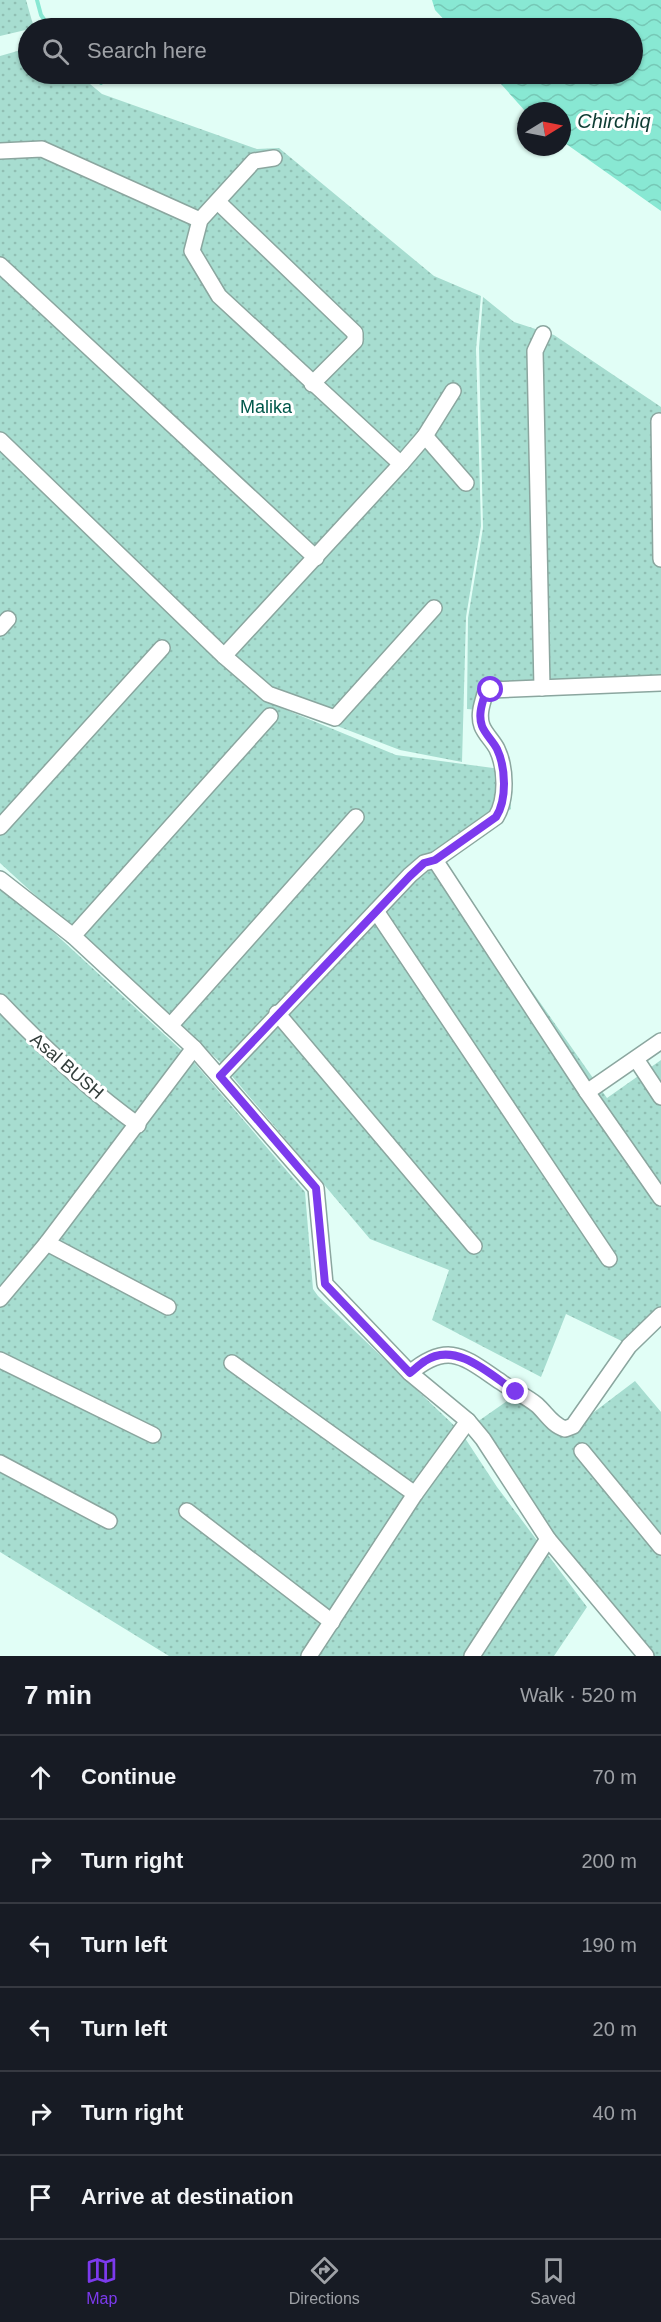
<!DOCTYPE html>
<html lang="en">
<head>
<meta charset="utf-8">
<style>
	:root { --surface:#171b24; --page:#242831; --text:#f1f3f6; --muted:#9ea1a6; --line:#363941; --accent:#7c3aed }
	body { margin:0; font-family:Helvetica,sans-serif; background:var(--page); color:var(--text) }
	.compass { position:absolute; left:517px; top:102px; width:54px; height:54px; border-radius:50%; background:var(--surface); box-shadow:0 2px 4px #0004; rotate:80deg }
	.stop { position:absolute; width:18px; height:18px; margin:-14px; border:4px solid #7c3aed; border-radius:50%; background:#fff }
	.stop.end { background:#7c3aed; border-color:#fff; box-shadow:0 2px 6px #0008 }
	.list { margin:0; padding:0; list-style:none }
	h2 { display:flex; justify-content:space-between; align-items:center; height:78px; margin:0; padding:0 24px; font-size:26px }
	h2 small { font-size:20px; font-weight:400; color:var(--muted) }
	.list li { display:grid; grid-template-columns:39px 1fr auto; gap:18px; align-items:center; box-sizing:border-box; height:84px; padding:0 24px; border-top:2px solid var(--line) }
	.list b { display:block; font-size:22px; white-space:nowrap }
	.list em { font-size:20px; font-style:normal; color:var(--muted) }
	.icon { flex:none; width:33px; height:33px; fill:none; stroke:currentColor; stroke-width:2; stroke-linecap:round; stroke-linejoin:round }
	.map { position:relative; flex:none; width:661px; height:1656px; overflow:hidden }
	.search { position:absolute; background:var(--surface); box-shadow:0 2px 4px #0004; left:18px; right:18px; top:18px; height:66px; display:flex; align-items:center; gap:15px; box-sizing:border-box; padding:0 21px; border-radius:33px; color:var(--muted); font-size:22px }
	.sheet { height:582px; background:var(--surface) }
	nav { display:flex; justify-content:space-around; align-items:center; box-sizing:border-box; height:84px; border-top:2px solid var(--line); background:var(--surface); font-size:16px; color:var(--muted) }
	nav a { display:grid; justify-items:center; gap:3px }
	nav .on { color:var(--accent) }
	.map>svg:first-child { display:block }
	.garden { fill:url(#garden-dots) }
	.water { fill:url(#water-waves) }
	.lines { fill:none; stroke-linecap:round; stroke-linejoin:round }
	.stream { stroke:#88e8d3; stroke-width:4 }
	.minor-casing { stroke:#8ba69f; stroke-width:18 }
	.minor { stroke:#fff; stroke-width:15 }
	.route { stroke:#7c3aed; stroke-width:8 }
	.labels { text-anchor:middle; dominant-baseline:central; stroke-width:6; stroke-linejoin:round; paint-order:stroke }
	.park-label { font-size:18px; fill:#00574a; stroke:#fff }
	.street-label { font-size:18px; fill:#323d3a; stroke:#fff }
	.water-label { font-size:20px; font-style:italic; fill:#0e3c33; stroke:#fff }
</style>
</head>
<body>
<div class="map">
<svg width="661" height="1656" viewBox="0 0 661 1656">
	<defs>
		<pattern id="garden-dots" width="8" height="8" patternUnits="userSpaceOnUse" patternTransform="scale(1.5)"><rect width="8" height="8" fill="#a7ddd0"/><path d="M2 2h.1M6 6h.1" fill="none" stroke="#90bfb3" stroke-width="1.8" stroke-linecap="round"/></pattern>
		<pattern id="water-waves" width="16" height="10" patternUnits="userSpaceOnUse" patternTransform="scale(1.5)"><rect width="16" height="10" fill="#88e8d3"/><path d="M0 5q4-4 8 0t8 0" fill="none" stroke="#76c8b6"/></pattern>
	</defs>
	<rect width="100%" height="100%" fill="#e1fef6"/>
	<g class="garden">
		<polygon points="0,0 26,0 34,28 0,36"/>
		<polygon points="28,48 28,74 78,74 102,94 257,149 279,148 434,276 481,296 476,349 481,526 466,617 462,762 400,750 269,700 0,437 0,56"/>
		<polygon points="483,297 514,322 554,335 661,407 661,687 486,690 480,710 467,709 468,618 483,528 479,348"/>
		<polygon points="0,449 267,702 396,755 508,770 511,809 438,857 607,1098 661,1060 661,1314 632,1346 566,1314 541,1377 432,1320 449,1270 370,1239 220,1062 115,965 72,929 0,863"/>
		<polygon points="0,887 37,917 192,1060 305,1192 313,1289 318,1296 461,1432 497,1487 587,1607 554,1656 169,1656 0,1552"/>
		<polygon points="635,1381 661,1412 661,1656 654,1656 543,1523 477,1422 526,1388 569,1431"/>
	</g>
	<polygon class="water" points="432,0 661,0 661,211 562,141 562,111 526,112 492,74 632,74 632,28 452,28 435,10"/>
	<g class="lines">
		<g class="stream">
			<polyline points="37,0 41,15 50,28"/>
			<polyline points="90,74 101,83"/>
		</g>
		<g class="minor-casing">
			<g id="minor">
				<polyline points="0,151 42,149 200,220"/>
				<polyline points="274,158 254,161 200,220 192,251 219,296 401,464"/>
				<polyline points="218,202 355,333 355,341 312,384"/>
				<polyline points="0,265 316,558"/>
				<polyline points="659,421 661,559"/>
				<polyline points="425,436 466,483"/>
				<polyline points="0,440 224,656 268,694 335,718 434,608"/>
				<polyline points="0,628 8,619"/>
				<polyline points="224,656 401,464 425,436 453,391"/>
				<polyline points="542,688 535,351 543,334"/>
				<polyline points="0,827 162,648"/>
				<polyline points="435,860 587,1092 661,1198"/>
				<polyline points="0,879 73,936 194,1048 316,1188 325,1284 410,1373 468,1421 483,1439 548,1539 646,1656"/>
				<polyline points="376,911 609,1259"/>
				<polyline points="73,936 270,716"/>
				<path d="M0 1002C42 1046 88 1089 138 1125"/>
				<polyline points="277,1013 474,1246"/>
				<polyline points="170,1026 356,817"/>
				<polyline points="636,1059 661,1097"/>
				<path d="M220 1076 410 875 424 863 435 860 496 817C507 799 506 768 497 749 493 741 485 734 482 726 478 715 482 704 485 694L491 690 661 683"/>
				<polyline points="587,1092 661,1041"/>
				<polyline points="47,1243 168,1307"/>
				<polyline points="0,1299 47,1243 194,1048"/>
				<polyline points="0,1360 153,1435"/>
				<polyline points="232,1363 415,1494"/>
				<path d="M410 1373C449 1340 465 1358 501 1382 512 1390 526 1396 537 1405 546 1413 552 1425 565 1429L573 1426 629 1346 661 1315"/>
				<polyline points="582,1451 661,1547"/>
				<polyline points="0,1463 109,1521"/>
				<polyline points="187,1511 332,1622"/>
				<polyline points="309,1656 415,1494 468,1421"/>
				<polyline points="472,1656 548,1539"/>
			</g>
		</g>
		<use href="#minor" class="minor"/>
	</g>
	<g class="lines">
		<path class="route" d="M491 690 485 694C482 704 478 715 482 726 485 734 493 741 497 749 506 768 507 800 496 817L435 860 424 863 410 876 220 1076 316 1188 325 1284 410 1373C415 1369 420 1364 425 1361 456 1340 492 1376 516 1392"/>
	</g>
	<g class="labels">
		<g class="park-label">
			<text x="266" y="407">Malika</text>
		</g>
		<g class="street-label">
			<text transform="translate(67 1066) rotate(41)">Asal BUSH</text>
		</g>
		<g class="water-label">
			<text x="614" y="121">Chirchiq</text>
		</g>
	</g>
</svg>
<svg class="compass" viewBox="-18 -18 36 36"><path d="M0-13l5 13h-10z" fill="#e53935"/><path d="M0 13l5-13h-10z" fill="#9ea1a6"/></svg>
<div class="stop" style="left:491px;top:690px"></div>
<div class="stop end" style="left:516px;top:1392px"></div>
<div class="search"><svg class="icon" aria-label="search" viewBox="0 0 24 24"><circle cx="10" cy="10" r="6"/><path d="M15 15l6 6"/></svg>Search here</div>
</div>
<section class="sheet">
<h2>7 min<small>Walk · 520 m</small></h2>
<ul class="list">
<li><svg class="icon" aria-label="ahead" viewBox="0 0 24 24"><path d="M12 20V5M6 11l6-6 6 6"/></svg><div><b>Continue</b></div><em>70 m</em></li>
<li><svg class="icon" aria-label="right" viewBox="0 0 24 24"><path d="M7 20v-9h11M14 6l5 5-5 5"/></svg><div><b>Turn right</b></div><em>200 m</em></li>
<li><svg class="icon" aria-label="left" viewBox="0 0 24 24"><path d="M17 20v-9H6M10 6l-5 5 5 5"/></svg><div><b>Turn left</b></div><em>190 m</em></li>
<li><svg class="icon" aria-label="left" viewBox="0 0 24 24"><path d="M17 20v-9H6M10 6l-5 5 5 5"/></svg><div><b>Turn left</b></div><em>20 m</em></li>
<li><svg class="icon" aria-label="right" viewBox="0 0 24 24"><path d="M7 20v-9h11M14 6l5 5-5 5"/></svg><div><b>Turn right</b></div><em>40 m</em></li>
<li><svg class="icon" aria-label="arrive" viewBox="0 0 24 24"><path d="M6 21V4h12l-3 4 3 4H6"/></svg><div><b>Arrive at destination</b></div></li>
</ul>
</section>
<nav>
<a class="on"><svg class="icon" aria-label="map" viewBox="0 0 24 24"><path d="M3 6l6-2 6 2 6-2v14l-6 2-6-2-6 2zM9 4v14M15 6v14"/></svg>Map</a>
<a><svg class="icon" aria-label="directions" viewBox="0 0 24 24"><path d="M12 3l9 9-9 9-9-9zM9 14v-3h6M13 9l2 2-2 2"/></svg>Directions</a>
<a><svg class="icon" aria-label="saved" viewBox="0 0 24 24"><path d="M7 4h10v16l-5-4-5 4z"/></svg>Saved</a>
</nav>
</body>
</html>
